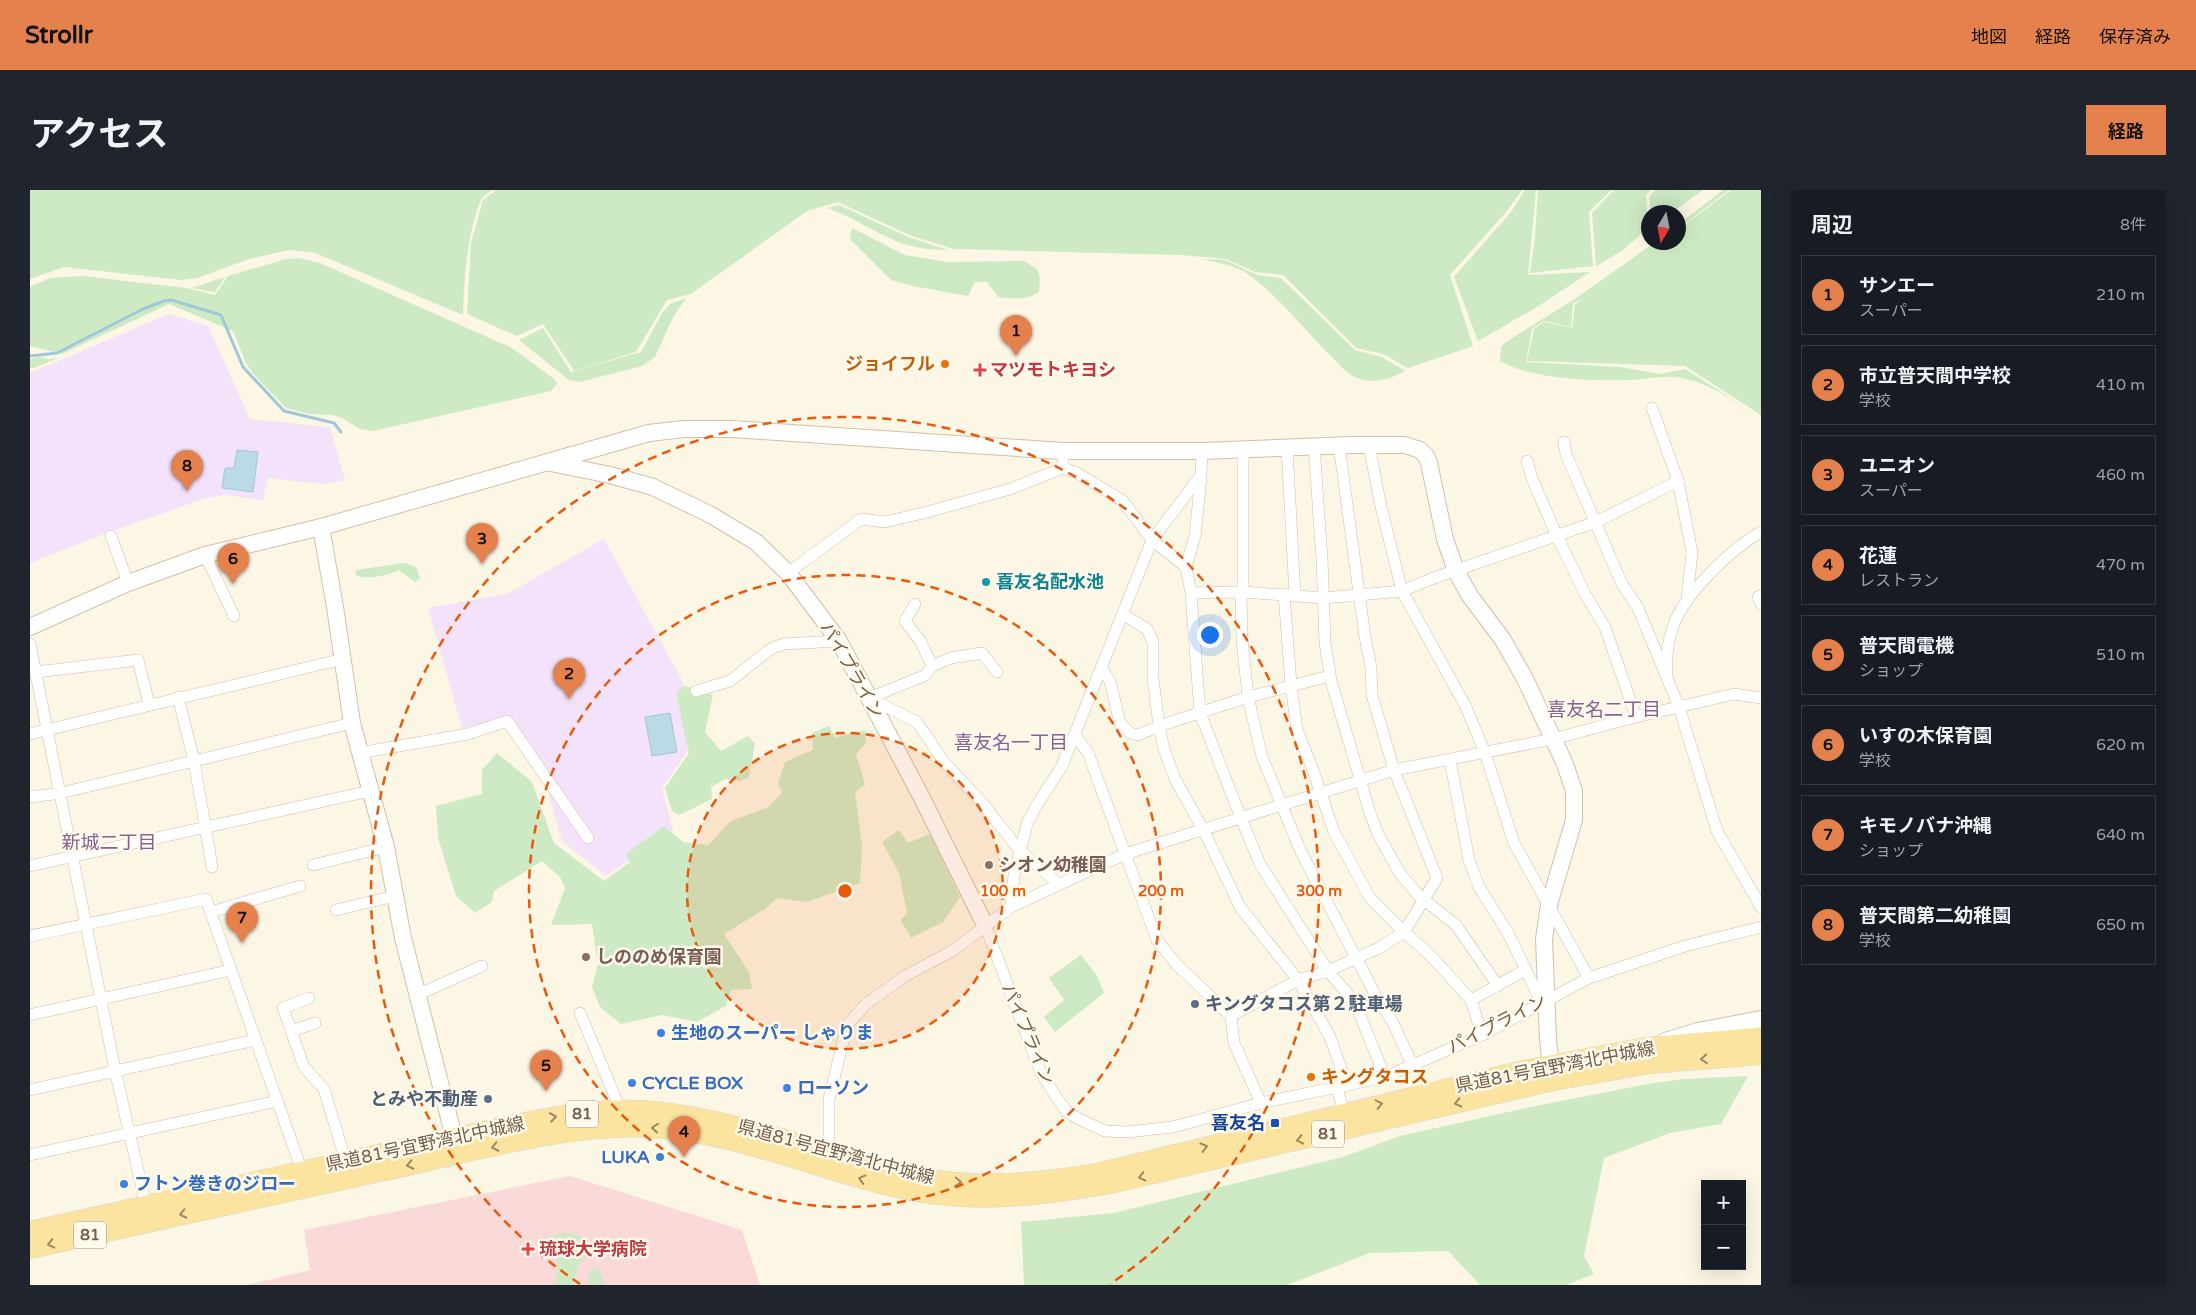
<!DOCTYPE html>
<html lang="ja">
<head>
<meta charset="utf-8">
<style>
	:root { --surface:#171b24; --page:#20242c; --text:#f1f3f6; --muted:#9ea1a6; --line:#363941; --accent:#e5814c }
	body { margin:0; font-family:"Varela Round","Noto Sans JP",sans-serif; background:var(--page); color:var(--text) }
	.controls { position:absolute; right:15px; bottom:15px; display:grid; overflow:hidden; border-radius:0px; box-shadow:0 5px 20px #0002 }
	.controls button { width:45px; height:45px; display:grid; place-items:center; padding:0; border:0; border-bottom:1px solid var(--line); background:var(--surface); color:var(--text); font:25px sans-serif }
	.compass { position:absolute; left:1611px; top:15px; width:45px; height:45px; border-radius:50%; background:var(--surface); box-shadow:0 5px 20px #0002; rotate:190deg }
	.you { position:absolute; left:1179px; top:444px; width:18px; height:18px; margin:-12px; border:4px solid #fff; border-radius:50%; background:#1a73e8; box-shadow:0 0 0 8px #1a73e833 }
	.badge { display:grid; place-items:center; width:32px; height:32px; border-radius:50%; background:var(--accent); color:#111; font-size:16px; font-weight:700 }
	.pin { position:absolute; translate:-50% -41px; filter:drop-shadow(0 1px 2px #0008) }
	.pin::after { content:''; position:absolute; top:26px; width:18px; height:15px; background:inherit; clip-path:polygon(0 0,100% 0,50% 100%) }
	.list { margin:0; padding:0; list-style:none }
	h2 { display:flex; justify-content:space-between; align-items:center; height:65px; margin:0; padding:0 20px; font-size:21px }
	h2 small { font-size:16px; font-weight:400; color:var(--muted) }
	.list li { display:grid; grid-template-columns:32px 1fr auto; gap:15px; align-items:center; box-sizing:border-box; height:80px; margin:0 10px 10px; padding:0 10px; border:1px solid var(--line); border-radius:0px }
	.list b { display:block; font-size:19px; white-space:nowrap }
	.list p { margin:0; font-size:16px; white-space:nowrap; color:var(--muted) }
	.list em { font-size:16px; font-style:normal; color:var(--muted) }
	.map { position:relative; flex:none; width:1731px; height:1095px; overflow:hidden; border-radius:0px }
	header { display:flex; align-items:center; gap:30px; box-sizing:border-box; height:70px; padding:0 25px; background:var(--accent); color:#111 }
	header strong { font-size:24px }
	nav { display:flex; gap:28px; margin-inline-start:auto; font-size:18px }
	.intro { display:flex; align-items:center; justify-content:space-between; box-sizing:border-box; height:120px; padding:0 30px }
	h1 { margin:0; font-size:35px }
	.button { padding:12px 22px; border-radius:0px; background:var(--accent); color:#111; font-size:18px; font-weight:700 }
	main { display:flex; gap:30px; padding:0 30px }
	aside { flex:1; background:var(--surface); border-radius:0px; box-shadow:0 5px 20px #0002 }
	.map>svg:first-child { display:block }
	.education { fill:#f3e2f9 }
	.medical { fill:#fad9d9 }
	.green { fill:#ceeac4 }
	.water { fill:#badae6; stroke:#a0c8d8 }
	.lines { fill:none; stroke-linecap:round; stroke-linejoin:round }
	.stream { stroke:#a0c8d8; stroke-width:3 }
	.street-casing { stroke:#cebfac; stroke-width:12 }
	.secondary-casing { stroke:#d1c0a9; stroke-width:18 }
	.primary-casing { stroke:#dbd5d0; stroke-width:20 }
	.street { stroke:#fff; stroke-width:11 }
	.secondary { stroke:#fff; stroke-width:16 }
	.primary { stroke:#fae49f; stroke-width:19 }
	.oneway { stroke:#9d8764 }
	.ring { fill:none; stroke:#e8590c; stroke-width:2.5; stroke-dasharray:9 6 }
	.food-dot { fill:#e8710a; stroke:#fffaec; stroke-width:2 }
	.health-dot { fill:#e0444e; stroke:#fffaec; stroke-width:2 }
	.culture-dot { fill:#0f9aa8; stroke:#fffaec; stroke-width:2 }
	.education-dot { fill:#8d6e63; stroke:#fffaec; stroke-width:2 }
	.service-dot { fill:#5c6f8a; stroke:#fffaec; stroke-width:2 }
	.shop-dot { fill:#3f7fe0; stroke:#fffaec; stroke-width:2 }
	.transit-dot { fill:#1a4fb4; stroke:#fffaec; stroke-width:2 }
	.labels { text-anchor:middle; dominant-baseline:central; stroke-width:5; stroke-linejoin:round; paint-order:stroke }
	.shield { fill:#fffaec; stroke:#9e8e7b; stroke-width:1 }
	.shield-label { font-size:16px; font-weight:bold; fill:#755f4a }
	.food-label { font-size:18px; font-weight:bold; fill:#c56008; stroke:#fffaec; text-anchor:end }
	.health-label { font-size:18px; font-weight:bold; fill:#be3a42; stroke:#fffaec; text-anchor:start }
	.culture-label { font-size:18px; font-weight:bold; fill:#0d838f; stroke:#fffaec; text-anchor:start }
	.street-label { font-size:18px; fill:#755f4a; stroke:#fffaec }
	.education-label { font-size:18px; font-weight:bold; fill:#785e54; stroke:#fffaec; text-anchor:start }
	.service-label { font-size:18px; font-weight:bold; fill:#4e5e75; stroke:#fffaec; text-anchor:start }
	.shop-label { font-size:18px; font-weight:bold; fill:#366cbe; stroke:#fffaec; text-anchor:start }
	.transit-label { font-size:18px; font-weight:bold; fill:#164399; stroke:#fffaec; text-anchor:end }
	.neighbourhood-label { font-size:19px; fill:#886292; stroke:#fffaec }
	.centre { fill:#e8590c; stroke:#fffaec; stroke-width:2.5 }
	.ring-label { font-size:15px; text-anchor:middle; font-weight:bold; fill:#e8590c; stroke:#fffaec; stroke-width:5; stroke-linejoin:round; paint-order:stroke }
</style>
</head>
<body>
<header>
<strong>Strollr</strong>
<nav><a>地図</a><a>経路</a><a>保存済み</a></nav>
</header>
<div class="intro"><h1>アクセス</h1><a class="button">経路</a></div>
<main>
<div class="map">
<svg width="1731" height="1095" viewBox="0 0 1731 1095">
	<rect width="100%" height="100%" fill="#fcf6e5"/>
	<g class="education">
		<polygon points="139,124 178,136 220,229 300,237 315,290 293,294 238,288 233,310 196,305 176,308 74,344 0,373 0,183"/>
		<polygon points="574,349 652,490 662,554 632,598 643,641 576,686 532,651 517,598 480,529 432,538 398,418 477,404"/>
	</g>
	<polygon class="medical" points="540,986 712,1040 730,1095 217,1095 280,1080 274,1040"/>
	<g class="green">
		<path d="M0 0H462C458 3 453 6 451 10 437 43 434 90 433 125L285 63 259 60 219 69 167 88 151 90 34 77 0 89Z"/>
		<polygon points="466,0 1492,0 1477,21 1420,85 1443,156 1378,178 1353,164 1326,158 1253,85 1225,82 1196,69 1151,65 924,59 879,45 808,12 777,21 661,104 637,110 606,162 544,181 513,134 487,146 437,124 441,53 453,10"/>
		<polygon points="1495,0 1506,0 1498,85 1560,82 1507,117 1448,151 1424,87 1481,22"/>
		<polygon points="1508,0 1581,0 1559,22 1563,76 1500,83 1505,48"/>
		<polygon points="1584,0 1621,0 1616,5 1618,38 1593,60 1566,76 1562,23"/>
		<polygon points="1625,0 1673,0 1642,22 1621,22 1619,7"/>
		<polygon points="1693,0 1699,0 1649,38 1649,34"/>
		<path d="M1701 0H1731V225L1655 176 1497 171 1504 139 1514 132 1542 138 1545 114 1552 109 1543 113 1541 137 1514 131 1502 139 1496 172 1590 177 1630 184 1655 179 1710 214C1689 202 1669 189 1644 187 1629 186 1613 190 1598 190 1562 191 1501 189 1470 171L1471 157 1476 152 1546 108 1624 53 1648 52 1649 39Z"/>
		<path d="M809 15 878 47 918 60C863 61 844 35 797 18Z"/>
		<path d="M822 38 875 65 917 72 994 71 1008 80 1010 89 1009 102C997 110 982 109 968 107L957 92H945L938 106 883 96 861 90 820 49Z"/>
		<polygon points="269,68 290,73 482,158 524,189 527,193 521,201 343,241 330,239 312,228 302,225 280,224 256,218 225,186 216,173 203,141 139,114 32,164 0,156 0,97 20,88 53,86 156,98 185,105 198,86 256,69"/>
		<path d="M1172 69 1195 70 1227 85 1251 88 1325 160 1352 167 1375 181C1362 189 1343 194 1327 188 1317 185 1309 174 1301 166 1274 140 1250 107 1219 85 1205 75 1189 73 1172 69Z"/>
		<polygon points="195,87 185,102 161,98"/>
		<polygon points="656,108 642,129 625,167 612,176 550,192 539,190 489,150 513,138 541,182 611,162 632,123 640,114"/>
		<polygon points="9,167 19,169 28,168 4,178 0,177 0,169"/>
		<path d="M374 373 386 377 390 388 385 392 369 380C357 385 338 391 326 385V380Z"/>
		<polygon points="655,496 683,505 675,542 691,561 718,546 725,554 719,587 710,591 695,589 681,597 682,609 649,625 642,621 635,598 659,563 646,503"/>
		<polygon points="799,536 805,548 835,540 836,553 826,564 835,595 825,602 832,656 830,693 777,712 747,708 735,719 694,744 719,782 722,799 701,800 696,816 667,832 632,825 591,834 570,817 562,797 568,774 562,734 521,735 535,698 530,687 512,671 464,701 462,712 445,723 426,706 408,648 406,616 452,604 452,580 467,563 502,592 524,653 574,691 600,672 596,664 634,636 653,652 678,655 701,631 737,618 752,603 748,594 755,572 783,560 782,543"/>
		<polygon points="869,640 878,653 900,644 930,707 913,732 881,748 871,730 877,723 869,683 852,652"/>
		<polygon points="1051,765 1067,786 1074,803 1025,842 1014,827 1034,810 1019,788"/>
		<polygon points="1718,886 1691,934 1640,943 1574,968 1554,1066 1564,1084 1536,1095 1450,1095 1418,1061 1340,1063 1257,1095 994,1095 991,1032 1084,1023 1313,967 1370,946 1500,917 1618,894 1654,889"/>
		<path d="M535 1043C549 1044 561 1049 565 1063 548 1067 546 1080 544 1095H523C533 1081 522 1061 519 1046Z"/>
		<polygon points="564,1078 571,1082 574,1095 558,1095 559,1082"/>
	</g>
	<g class="water">
		<polygon points="207,260 228,262 223,302 192,298 195,278 204,278"/>
		<polygon points="640,523 647,562 622,566 615,527"/>
	</g>
	<g class="lines">
		<polyline class="stream" points="0,166 27,163 113,119 134,111 141,110 191,125 213,177 254,221 304,233 311,242"/>
		<g class="street-casing">
			<g id="street">
				<polyline points="1534,252 1536,264 1591,392 1608,418 1649,517 1687,641 1731,717"/>
				<polyline points="1339,255 1350,312 1372,401 1436,517 1455,563 1484,653 1559,788"/>
				<polyline points="1284,256 1292,369 1295,453 1301,491 1340,623 1348,644 1369,682 1388,705 1426,735 1468,796"/>
				<polyline points="1257,257 1265,405"/>
				<polyline points="1213,259 1213,402"/>
				<polyline points="1497,271 1503,291 1527,346 1555,404 1575,437 1606,527"/>
				<polyline points="1033,278 1047,283 1093,311 1122,350 1156,377 1161,403 1213,402 1294,408 1372,401 1401,389 1566,332 1648,291 1622,218"/>
				<polyline points="1648,291 1662,362 1657,410"/>
				<polyline points="81,346 98,393"/>
				<polyline points="175,365 204,426"/>
				<polyline points="1156,377 1165,346 1171,287"/>
				<polyline points="758,383 831,329 855,332 897,322 980,299 1033,278 1033,270"/>
				<polyline points="1211,402 1212,449 1218,507 1232,567 1271,662 1347,808 1362,831 1382,874"/>
				<polyline points="1161,403 1170,523 1211,628 1230,674 1298,781 1319,805 1330,825 1355,887"/>
				<polyline points="1254,404 1261,495 1267,540 1283,580 1304,642 1340,708 1374,742 1399,764 1441,810 1452,845"/>
				<polyline points="1731,405 1728,407 1731,414"/>
				<polyline points="1094,425 1117,439 1123,452 1123,489 1129,536 1134,559 1145,589 1174,641 1210,717 1268,790 1300,847 1317,895"/>
				<polyline points="0,454 85,880 117,1020"/>
				<polyline points="902,476 921,468 952,463 967,482"/>
				<polyline points="1072,479 1080,491 1090,533 1100,543 1108,545 1129,536 1218,507 1300,486"/>
				<polyline points="6,482 108,470 119,514"/>
				<path d="M1637 483C1636 468 1638 451 1643 437 1653 405 1702 358 1731 342"/>
				<polyline points="666,501 700,491 742,458 754,454 809,451"/>
				<polyline points="148,507 164,571 182,677"/>
				<polyline points="839,508 887,532 914,572 954,615 990,661 1029,694"/>
				<polyline points="839,508 896,485 902,476 891,452 875,431 885,414"/>
				<polyline points="0,544 313,469"/>
				<polyline points="1045,545 1058,563 1127,750 1147,775 1201,826 1204,853 1231,913"/>
				<polyline points="329,563 438,544 477,531 558,648"/>
				<polyline points="1420,570 1439,670 1449,697 1478,743 1508,805 1516,810"/>
				<polyline points="0,607 31,603 322,533"/>
				<polyline points="283,675 356,657"/>
				<polyline points="0,676 340,601"/>
				<polyline points="981,717 984,685 997,634 1005,618 1032,576 1122,350 1171,285 1172,261"/>
				<polyline points="306,720 365,706"/>
				<polyline points="181,722 270,696"/>
				<polyline points="955,735 1011,883 1027,908 1037,922 1051,930 1075,941 1097,942 1143,937 1231,913 1355,887 1452,845 1559,788 1655,756 1731,737"/>
				<polyline points="0,746 176,709 272,981"/>
				<polyline points="386,801 396,801 452,776"/>
				<polyline points="279,808 253,818 274,877 294,899 316,972"/>
				<polyline points="1441,810 1495,780"/>
				<polyline points="550,823 591,921"/>
				<polyline points="0,825 201,780"/>
				<polyline points="1201,826 1268,790 1298,781 1349,758 1374,742 1407,688 1364,580 1342,505 1341,477 1335,447 1309,255"/>
				<polyline points="261,841 285,833"/>
				<polyline points="1307,898 1314,922"/>
				<polyline points="0,900 225,850"/>
				<polyline points="0,965 247,911"/>
				<polyline points="794,966 799,946 799,909 817,835 836,814 875,786 922,761 981,717 1095,664 1364,580 1523,549 1606,527 1704,504 1731,508"/>
			</g>
		</g>
		<g class="secondary-casing">
			<g id="secondary">
				<polyline points="521,273 580,285 623,297 681,325 726,352 758,383 809,451 892,608 955,735"/>
				<polyline points="291,337 305,417 322,533 356,657 373,748 427,959"/>
				<polyline points="0,437 98,393 175,365 291,337 619,243 654,239 702,239 1033,261 1172,261 1321,255 1375,255 1390,260 1396,266 1399,273 1415,349 1426,381 1440,406 1473,450 1495,489 1535,574 1544,601 1544,630 1519,715 1514,749 1518,849 1522,887"/>
				<polyline points="1635,851 1668,841 1731,829"/>
			</g>
		</g>
		<g class="primary-casing">
			<g id="primary">
				<path d="M0 1041 471 937C523 926 580 915 633 922 688 929 742 945 795 961 837 974 880 988 924 992 972 996 1020 991 1067 983L1494 880 1616 857 1731 847"/>
				<path d="M0 1059C124 1031 249 1004 373 977 450 960 541 934 619 938 713 942 800 987 893 1003 955 1013 1019 1005 1080 994L1523 891 1620 874 1731 865"/>
			</g>
		</g>
		<use href="#street" class="street"/>
		<use href="#secondary" class="secondary"/>
		<use href="#primary" class="primary"/>
	</g>
	<defs><path id="oneway-chevron" d="M-2-3.5L2.5 0L-2 3.5" fill="none" stroke-width="1.6" stroke-linecap="round" stroke-linejoin="round" transform="scale(1.25)"/></defs>
	<g class="oneway">
		<use href="#oneway-chevron" transform="translate(1674 869) rotate(175)"/>
		<use href="#oneway-chevron" transform="translate(1428 913) rotate(167)"/>
		<use href="#oneway-chevron" transform="translate(1349 914) rotate(-13)"/>
		<use href="#oneway-chevron" transform="translate(523 927) rotate(-8)"/>
		<use href="#oneway-chevron" transform="translate(625 938) rotate(-175)"/>
		<use href="#oneway-chevron" transform="translate(1270 950) rotate(167)"/>
		<use href="#oneway-chevron" transform="translate(465 957) rotate(168)"/>
		<use href="#oneway-chevron" transform="translate(1174 957) rotate(-14)"/>
		<use href="#oneway-chevron" transform="translate(380 975) rotate(168)"/>
		<use href="#oneway-chevron" transform="translate(1112 987) rotate(167)"/>
		<use href="#oneway-chevron" transform="translate(832 989) rotate(-165)"/>
		<use href="#oneway-chevron" transform="translate(928 992) rotate(4)"/>
		<use href="#oneway-chevron" transform="translate(153 1024) rotate(168)"/>
		<use href="#oneway-chevron" transform="translate(21 1054) rotate(167)"/>
	</g>
	<circle cx="815" cy="701" r="158" fill="#e8590c" fill-opacity=".12"/>
	<g class="ring">
		<circle cx="815" cy="701" r="158"/>
		<circle cx="815" cy="701" r="316"/>
		<path d="M550 1094A474 474 0 1 1 1080 1094"/>
	</g>
	<g class="food-dot">
		<circle cx="915" cy="174" r="5"/>
		<circle cx="1281" cy="887" r="5"/>
	</g>
	<g class="health-dot">
		<path d="M947.5 172.5h5v5h5v5h-5v5h-5v-5h-5v-5h5z"/>
		<path d="M495.5 1051.5h5v5h5v5h-5v5h-5v-5h-5v-5h5z"/>
	</g>
	<circle class="culture-dot" cx="956" cy="392" r="5"/>
	<g class="education-dot">
		<circle cx="959" cy="675" r="5"/>
		<circle cx="556" cy="767" r="5"/>
	</g>
	<g class="service-dot">
		<circle cx="1165" cy="814" r="5"/>
		<circle cx="458" cy="909" r="5"/>
	</g>
	<g class="shop-dot">
		<circle cx="631" cy="843" r="5"/>
		<circle cx="602" cy="893" r="5"/>
		<circle cx="757" cy="898" r="5"/>
		<circle cx="630" cy="967" r="5"/>
		<circle cx="94" cy="994" r="5"/>
	</g>
	<rect class="transit-dot" x="1240" y="928" width="10" height="10" rx="2.5"/>
	<g class="labels">
		<g class="shield">
			<rect x="536" y="910.5" width="32" height="27" rx="4"/>
			<rect x="1282" y="930.5" width="32" height="27" rx="4"/>
			<rect x="44" y="1031.5" width="32" height="27" rx="4"/>
		</g>
		<g class="shield-label">
			<text x="552" y="924">81</text>
			<text x="1298" y="944">81</text>
			<text x="60" y="1045">81</text>
		</g>
		<g class="food-label">
			<text x="905" y="174">ジョイフル</text>
			<text x="1291" y="887" text-anchor="start">キングタコス</text>
		</g>
		<g class="health-label">
			<text x="960" y="180">マツモトキヨシ</text>
			<text x="509" y="1059">琉球大学病院</text>
		</g>
		<g class="culture-label">
			<text x="966" y="392">喜友名配水池</text>
		</g>
		<g class="street-label">
			<text transform="translate(822 480) rotate(60)">パイプライン</text>
			<text transform="translate(1467 834) rotate(-27)">パイプライン</text>
			<text transform="translate(998 844) rotate(67)">パイプライン</text>
			<text transform="translate(1525 877) rotate(-11)">県道81号宜野湾北中城線</text>
			<text transform="translate(395 954) rotate(-12)">県道81号宜野湾北中城線</text>
			<text transform="translate(806 962) rotate(15)">県道81号宜野湾北中城線</text>
		</g>
		<g class="education-label">
			<text x="969" y="675">シオン幼稚園</text>
			<text x="566" y="767">しののめ保育園</text>
		</g>
		<g class="service-label">
			<text x="1175" y="814">キングタコス第２駐車場</text>
			<text x="448" y="909" text-anchor="end">とみや不動産</text>
		</g>
		<g class="shop-label">
			<text x="641" y="843">生地のスーパー しゃりま</text>
			<text x="612" y="893">CYCLE BOX</text>
			<text x="767" y="898">ローソン</text>
			<text x="620" y="967" text-anchor="end">LUKA</text>
			<text x="104" y="994">フトン巻きのジロー</text>
		</g>
		<g class="transit-label">
			<text x="1235" y="933">喜友名</text>
		</g>
		<g class="neighbourhood-label">
			<text x="1574" y="520">喜友名二丁目</text>
			<text x="981" y="553">喜友名一丁目</text>
			<text x="79" y="653">新城二丁目</text>
		</g>
	</g>
	<circle cx="815" cy="701" r="8" class="centre"/>
	<g class="ring-label">
		<text x="973" y="706">100 m</text>
		<text x="1131" y="706">200 m</text>
		<text x="1289" y="706">300 m</text>
	</g>
</svg>
<div class="controls">
<button>+</button>
<button>−</button>
</div>
<svg class="compass" viewBox="-18 -18 36 36"><path d="M0-13l5 13h-10z" fill="#e53935"/><path d="M0 13l5-13h-10z" fill="#9ea1a6"/></svg>
<div class="you"></div>
<div class="pin badge" style="left:986px;top:166px">1</div>
<div class="pin badge" style="left:539px;top:509px">2</div>
<div class="pin badge" style="left:452px;top:374px">3</div>
<div class="pin badge" style="left:654px;top:967px">4</div>
<div class="pin badge" style="left:516px;top:901px">5</div>
<div class="pin badge" style="left:203px;top:394px">6</div>
<div class="pin badge" style="left:212px;top:753px">7</div>
<div class="pin badge" style="left:157px;top:301px">8</div>
</div>
<aside>
<h2>周辺<small>8件</small></h2>
<ul class="list">
<li><span class="badge">1</span><div><b>サンエー</b><p>スーパー</p></div><em>210 m</em></li>
<li><span class="badge">2</span><div><b>市立普天間中学校</b><p>学校</p></div><em>410 m</em></li>
<li><span class="badge">3</span><div><b>ユニオン</b><p>スーパー</p></div><em>460 m</em></li>
<li><span class="badge">4</span><div><b>花蓮</b><p>レストラン</p></div><em>470 m</em></li>
<li><span class="badge">5</span><div><b>普天間電機</b><p>ショップ</p></div><em>510 m</em></li>
<li><span class="badge">6</span><div><b>いすの木保育園</b><p>学校</p></div><em>620 m</em></li>
<li><span class="badge">7</span><div><b>キモノバナ沖縄</b><p>ショップ</p></div><em>640 m</em></li>
<li><span class="badge">8</span><div><b>普天間第二幼稚園</b><p>学校</p></div><em>650 m</em></li>
</ul>
</aside>
</main>
</body>
</html>
